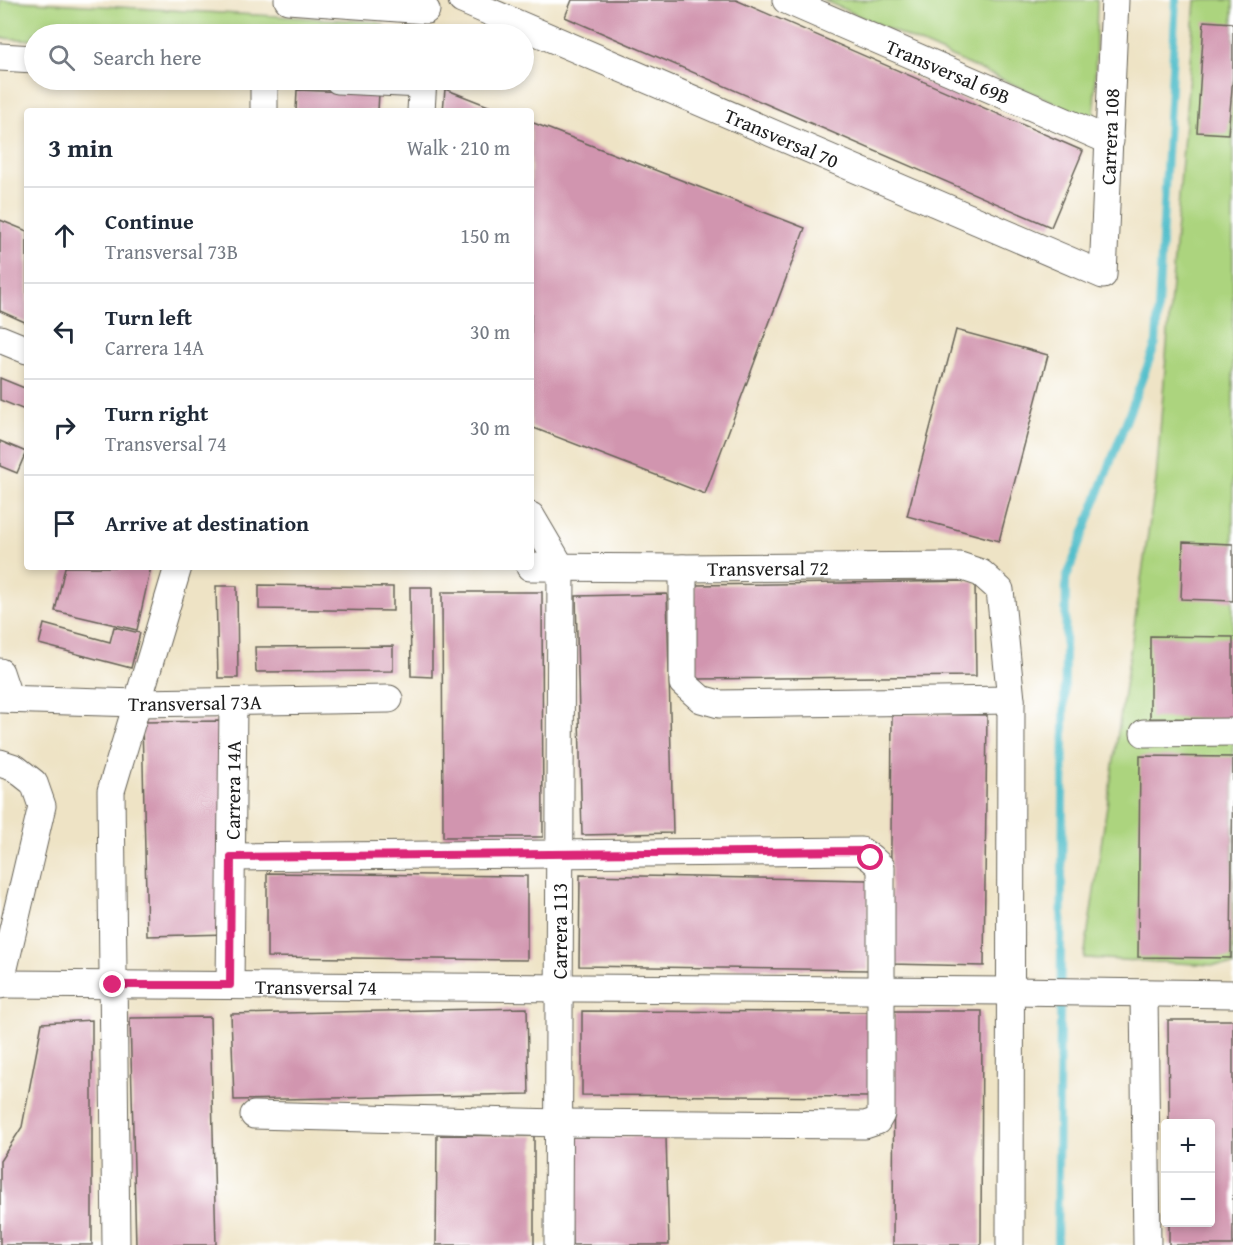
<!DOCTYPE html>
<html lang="en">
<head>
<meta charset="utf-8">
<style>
	:root { --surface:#fff; --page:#f6f6f7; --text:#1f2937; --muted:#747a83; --line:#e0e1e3 }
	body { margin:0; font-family:"Gentium Book Plus",serif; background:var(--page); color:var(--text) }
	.controls { position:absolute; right:18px; bottom:18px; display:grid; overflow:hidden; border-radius:6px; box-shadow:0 3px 9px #0003 }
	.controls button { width:54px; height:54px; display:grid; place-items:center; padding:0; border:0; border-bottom:2px solid var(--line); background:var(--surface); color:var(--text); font:30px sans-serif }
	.stop { position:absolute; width:18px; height:18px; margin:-14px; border:4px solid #db2777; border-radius:50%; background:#fff }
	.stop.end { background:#db2777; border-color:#fff; box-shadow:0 2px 6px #0008 }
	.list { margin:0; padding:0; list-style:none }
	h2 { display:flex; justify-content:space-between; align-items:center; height:78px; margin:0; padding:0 24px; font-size:26px }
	h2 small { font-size:20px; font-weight:400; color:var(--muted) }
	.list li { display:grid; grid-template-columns:39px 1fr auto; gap:18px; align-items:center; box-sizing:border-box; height:96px; padding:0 24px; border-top:2px solid var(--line) }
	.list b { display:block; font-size:22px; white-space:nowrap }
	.list p { margin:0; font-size:20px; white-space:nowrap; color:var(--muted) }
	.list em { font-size:20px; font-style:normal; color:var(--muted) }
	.icon { flex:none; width:33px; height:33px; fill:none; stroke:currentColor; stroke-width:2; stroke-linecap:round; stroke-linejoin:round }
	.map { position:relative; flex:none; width:1233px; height:1245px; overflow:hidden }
	.search { position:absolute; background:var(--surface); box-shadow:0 3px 9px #0003; left:24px; top:24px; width:510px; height:66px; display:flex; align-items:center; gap:15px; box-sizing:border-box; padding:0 21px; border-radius:33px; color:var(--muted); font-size:22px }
	.panel { position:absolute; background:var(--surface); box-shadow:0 3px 9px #0003; left:24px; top:108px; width:510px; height:462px; border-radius:6px }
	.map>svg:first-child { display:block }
	.grass { fill:#acd47e; stroke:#64784d; stroke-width:1.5 }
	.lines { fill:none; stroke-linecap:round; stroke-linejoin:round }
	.stream { stroke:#51beca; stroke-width:8 }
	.building { fill:#d195af }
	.minor-casing { stroke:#666257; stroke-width:29 }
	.minor { stroke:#fff; stroke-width:27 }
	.route { stroke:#db2777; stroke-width:8 }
	.labels { text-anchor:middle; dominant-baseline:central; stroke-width:5; stroke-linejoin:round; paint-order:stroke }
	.street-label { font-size:20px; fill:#1c1c1c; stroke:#fff }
</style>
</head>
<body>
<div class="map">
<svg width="1233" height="1245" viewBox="0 0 1233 1245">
	<rect width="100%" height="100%" fill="#fff"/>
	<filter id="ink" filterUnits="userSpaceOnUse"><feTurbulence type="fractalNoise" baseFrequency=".0167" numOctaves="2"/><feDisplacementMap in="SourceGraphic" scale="12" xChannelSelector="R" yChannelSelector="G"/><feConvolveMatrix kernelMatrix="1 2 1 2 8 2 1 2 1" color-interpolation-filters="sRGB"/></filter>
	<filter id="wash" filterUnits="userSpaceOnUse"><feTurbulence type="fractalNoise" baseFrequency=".008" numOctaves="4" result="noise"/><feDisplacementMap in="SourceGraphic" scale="24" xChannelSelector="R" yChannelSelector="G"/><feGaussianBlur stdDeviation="1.35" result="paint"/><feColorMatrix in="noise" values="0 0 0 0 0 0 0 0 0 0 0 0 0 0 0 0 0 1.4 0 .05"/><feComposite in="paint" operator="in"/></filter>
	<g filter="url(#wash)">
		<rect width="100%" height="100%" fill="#eee3c5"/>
		<g class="grass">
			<polygon points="0,0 377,22 386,27 385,34 34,34 34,40 0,38"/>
			<polygon points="823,0 1097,0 1094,120"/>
			<polygon points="1195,0 1233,0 1233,966 1084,958 1156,480"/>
		</g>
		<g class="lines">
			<polyline class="stream" points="1057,1245 1066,579 1156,343 1176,0"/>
		</g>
		<g id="blocks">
			<g class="building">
				<polygon points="572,0 736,0 1083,151 1051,227 565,17"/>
				<polygon points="1204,21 1233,23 1233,77 1228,134 1197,132"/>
				<polygon points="445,89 501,111 443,111"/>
				<polygon points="297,90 379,93 378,111 296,111"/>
				<polygon points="531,122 805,228 705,494 531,427"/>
				<polygon points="0,220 27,231 27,323 0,311"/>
				<polygon points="956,330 1048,355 999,541 907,516"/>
				<polygon points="0,378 27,389 27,411 0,400"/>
				<polygon points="0,441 26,452 17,473 0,466"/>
				<polygon points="1183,542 1233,544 1233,601 1181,599"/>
				<polygon points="65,567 151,567 137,630 55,611"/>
				<polygon points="975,581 976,676 696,679 694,585"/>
				<polygon points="259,585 393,587 393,611 259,609"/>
				<polygon points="216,586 237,586 238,678 218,678"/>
				<polygon points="410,587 432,587 432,677 411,676"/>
				<polygon points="442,592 542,592 543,837 443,837"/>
				<polygon points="667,594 673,833 582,835 576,596"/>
				<polygon points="44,624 110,642 114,627 140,633 131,668 39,644"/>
				<polygon points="1150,636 1233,637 1233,719 1150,718"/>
				<polygon points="393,646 393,671 256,672 255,647"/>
				<polygon points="892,714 987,715 984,966 890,964"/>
				<polygon points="222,721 228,934 147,936 142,722"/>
				<polygon points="1140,756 1233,757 1231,958 1138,957"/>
				<polygon points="267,873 527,876 527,960 267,957"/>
				<polygon points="580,875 868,880 868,970 579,966"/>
				<polygon points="527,1008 529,1094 234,1100 231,1014"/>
				<polygon points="582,1011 872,1012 872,1097 582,1095"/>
				<polygon points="894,1011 982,1011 981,1245 893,1245"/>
				<polygon points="210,1017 216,1245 136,1245 130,1018"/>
				<polygon points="92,1020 92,1245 0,1245 0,1161 22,1127 42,1023"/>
				<polygon points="1168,1020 1233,1020 1233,1245 1169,1245 1169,1222 1210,1222 1210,1124 1169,1124"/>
				<polygon points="437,1135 534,1136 534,1245 436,1245"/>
				<polygon points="666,1136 669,1245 572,1245 569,1137"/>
			</g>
		</g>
	</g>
	<g filter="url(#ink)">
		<use href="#blocks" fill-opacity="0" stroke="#666257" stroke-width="1.5"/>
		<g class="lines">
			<g class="minor-casing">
				<g id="minor">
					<polyline points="288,0 426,10"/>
					<path id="s1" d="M462 0 1103 275 1115 0"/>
					<path id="s2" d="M786 0 1110 141"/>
					<polyline points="0,57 34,59"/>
					<polyline points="338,80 422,84"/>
					<polyline points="264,111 264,80"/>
					<polyline points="421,111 423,80"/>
					<polyline points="0,339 27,350"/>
					<polyline points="531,516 561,567 558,1245"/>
					<path id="s3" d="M530 567 683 568 960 566 981 573 1000 590 1011 700 1010 1245"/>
					<polyline points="683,568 683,683 701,699 719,704 1011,700"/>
					<polyline points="0,672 9,699"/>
					<path id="s4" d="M0 699 138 703 389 699"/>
					<polyline points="1144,733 1233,732"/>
					<polyline points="0,763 15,768 34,783 42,806 0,985"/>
					<polyline points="231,857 861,851 871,858 881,867 881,1114 877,1121 865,1125 559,1123 254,1115"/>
					<path id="s5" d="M0 984 1010 991 1233 994"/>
					<path id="s6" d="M230 985 233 702"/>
					<polyline points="1144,993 1147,1245"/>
					<polyline points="116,1245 111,791 178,567"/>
				</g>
			</g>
			<use href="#minor" class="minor"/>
		</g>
	</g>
	<g class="lines" filter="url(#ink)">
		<polyline class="route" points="113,985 230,985 231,857 861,851 871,858"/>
	</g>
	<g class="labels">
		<g class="street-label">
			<text stroke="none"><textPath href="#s2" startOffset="177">Transversal 69B</textPath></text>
			<text stroke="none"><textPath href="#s1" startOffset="348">Transversal 70</textPath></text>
			<text stroke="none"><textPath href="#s1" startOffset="836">Carrera 108</textPath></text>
			<text stroke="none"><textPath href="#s3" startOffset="238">Transversal 72</textPath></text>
			<text stroke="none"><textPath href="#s4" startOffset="195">Transversal 73A</textPath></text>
			<text stroke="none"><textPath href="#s6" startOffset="195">Carrera 14A</textPath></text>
			<text transform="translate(559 931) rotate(-90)">Carrera 113</text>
			<text stroke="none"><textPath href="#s5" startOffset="316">Transversal 74</textPath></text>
		</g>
	</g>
</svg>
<div class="controls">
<button>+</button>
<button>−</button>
</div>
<div class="stop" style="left:871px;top:858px"></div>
<div class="stop end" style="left:113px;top:985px"></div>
<div class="search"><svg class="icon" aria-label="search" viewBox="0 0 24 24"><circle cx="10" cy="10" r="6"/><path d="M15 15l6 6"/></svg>Search here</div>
<section class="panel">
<h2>3 min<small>Walk · 210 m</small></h2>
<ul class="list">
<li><svg class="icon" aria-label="ahead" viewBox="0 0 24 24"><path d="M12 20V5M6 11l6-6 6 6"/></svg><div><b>Continue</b><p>Transversal 73B</p></div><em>150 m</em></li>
<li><svg class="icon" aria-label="left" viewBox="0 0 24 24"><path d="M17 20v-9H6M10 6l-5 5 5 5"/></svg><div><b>Turn left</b><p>Carrera 14A</p></div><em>30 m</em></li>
<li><svg class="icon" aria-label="right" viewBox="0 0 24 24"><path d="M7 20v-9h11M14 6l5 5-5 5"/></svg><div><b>Turn right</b><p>Transversal 74</p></div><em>30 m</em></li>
<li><svg class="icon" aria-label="arrive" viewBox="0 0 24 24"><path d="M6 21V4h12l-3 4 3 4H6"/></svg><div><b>Arrive at destination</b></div></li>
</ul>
</section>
</div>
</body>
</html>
